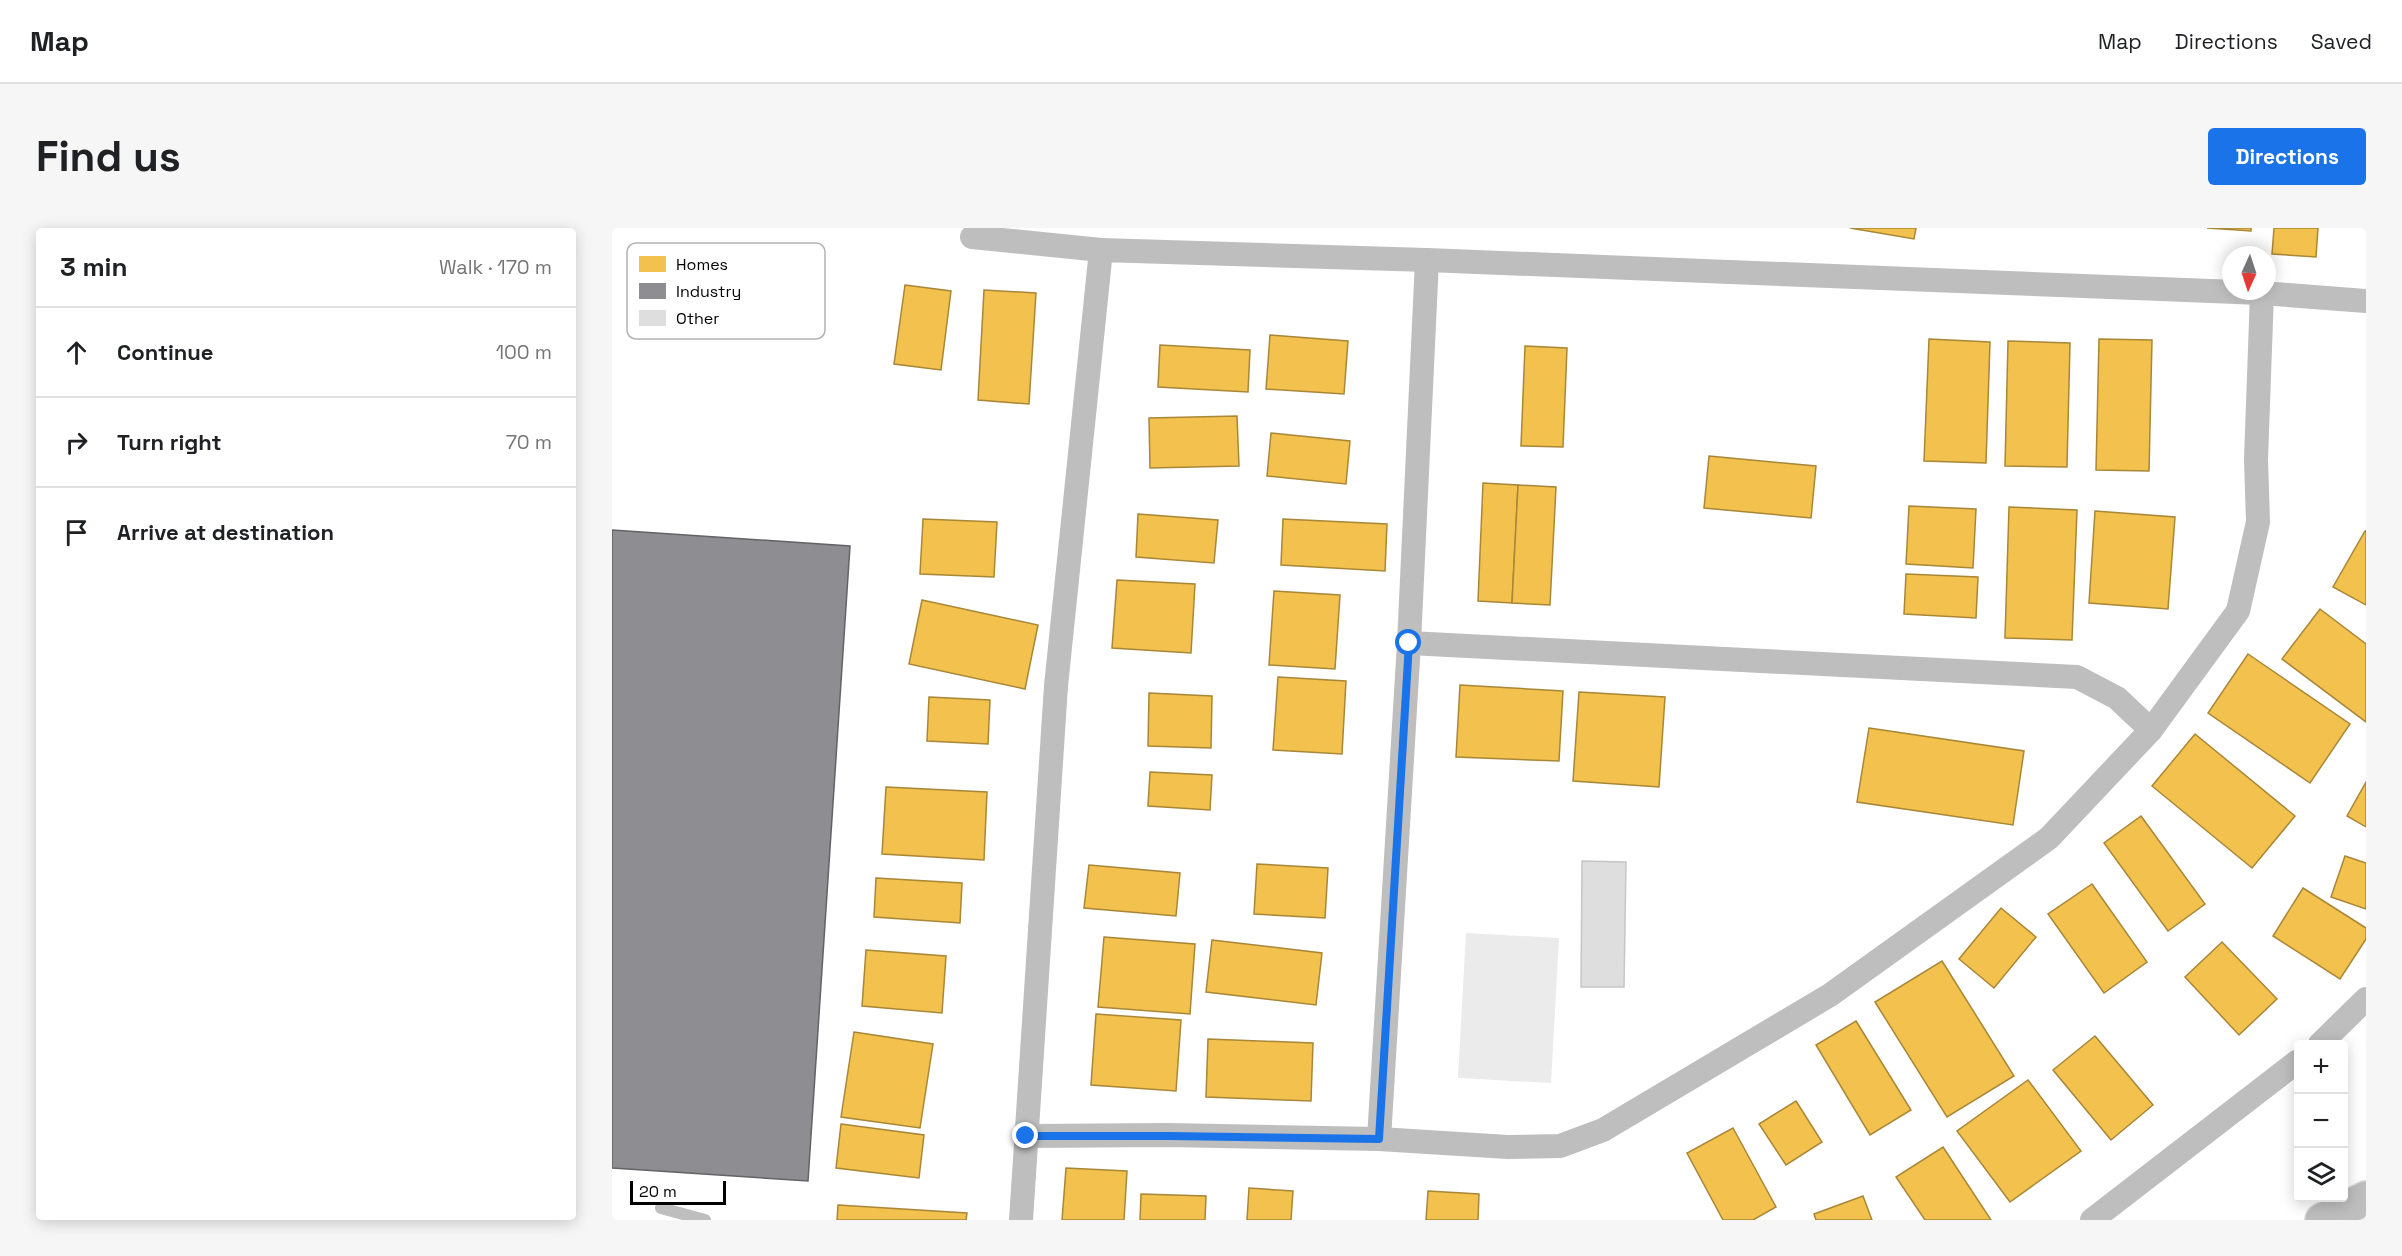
<!DOCTYPE html>
<html lang="en">
<head>
<meta charset="utf-8">
<style>
	:root { --surface:#fff; --page:#f6f6f6; --text:#202124; --muted:#757577; --line:#e0e0e0; --accent:#1a73e8 }
	body { margin:0; font-family:"Space Grotesk",sans-serif; background:var(--page); color:var(--text) }
	.controls { position:absolute; right:18px; bottom:18px; display:grid; overflow:hidden; border-radius:6px; box-shadow:0 3px 15px #0003 }
	.controls button { width:54px; height:54px; display:grid; place-items:center; padding:0; border:0; border-bottom:2px solid var(--line); background:var(--surface); color:var(--text); font:30px sans-serif }
	.compass { position:absolute; left:1610px; top:18px; width:54px; height:54px; border-radius:50%; background:var(--surface); box-shadow:0 3px 15px #0003; rotate:183deg }
	.scale { position:absolute; left:18px; bottom:15px; width:96px; box-sizing:border-box; padding-left:6px; border:3px solid #000; border-top:0; font-size:16px; line-height:21px; white-space:nowrap; color:#000; -webkit-text-stroke:4px #fff; paint-order:stroke }
	.stop { position:absolute; width:18px; height:18px; margin:-14px; border:4px solid #1a73e8; border-radius:50%; background:#fff }
	.stop.end { background:#1a73e8; border-color:#fff; box-shadow:0 2px 6px #0008 }
	.list { margin:0; padding:0; list-style:none }
	h2 { display:flex; justify-content:space-between; align-items:center; height:78px; margin:0; padding:0 24px; font-size:26px }
	h2 small { font-size:20px; font-weight:400; color:var(--muted) }
	.list li { display:grid; grid-template-columns:39px 1fr auto; gap:18px; align-items:center; box-sizing:border-box; height:90px; padding:0 24px; border-top:2px solid var(--line) }
	.list b { display:block; font-size:22px; white-space:nowrap }
	.list em { font-size:20px; font-style:normal; color:var(--muted) }
	.icon { flex:none; width:33px; height:33px; fill:none; stroke:currentColor; stroke-width:2; stroke-linecap:round; stroke-linejoin:round }
	.map { position:relative; flex:none; width:1754px; height:992px; overflow:hidden; border-radius:6px }
	header { display:flex; align-items:center; gap:36px; box-sizing:border-box; height:84px; padding:0 30px; background:var(--surface); border-bottom:2px solid var(--line) }
	header strong { font-size:28px }
	nav { display:flex; gap:33px; margin-inline-start:auto; font-size:21px }
	.intro { display:flex; align-items:center; justify-content:space-between; box-sizing:border-box; height:144px; padding:0 36px }
	h1 { margin:0; font-size:42px }
	.button { padding:15px 27px; border-radius:6px; background:var(--accent); color:#fff; font-size:21px; font-weight:700 }
	main { display:flex; gap:36px; padding:0 36px }
	aside { flex:1; background:var(--surface); border-radius:6px; box-shadow:0 3px 15px #0003 }
	.map>svg:first-child { display:block }
	.green { fill:#ebebeb }
	.homes { fill:#f2c14e; stroke:#a98737; stroke-width:1.5 }
	.industry { fill:#8d8d92; stroke:#636366; stroke-width:1.5 }
	.building { fill:#dedede; stroke:#c6c6c6; stroke-width:1.5 }
	.lines { fill:none; stroke-linecap:round; stroke-linejoin:round }
	.primary-casing { stroke:#dbdbdb; stroke-width:36 }
	.service { stroke:#bebebe; stroke-width:12 }
	.minor { stroke:#bebebe; stroke-width:24 }
	.primary { stroke:#bebebe; stroke-width:33 }
	.route { stroke:#1a73e8; stroke-width:8 }
	.key { fill:#fff; stroke:#b2b2b2; stroke-width:1.5 }
	.key-label { font-size:16px; fill:#000 }
</style>
</head>
<body>
<header>
<strong>Map</strong>
<nav><a>Map</a><a>Directions</a><a>Saved</a></nav>
</header>
<div class="intro"><h1>Find us</h1><a class="button">Directions</a></div>
<main>
<aside>
<h2>3 min<small>Walk · 170 m</small></h2>
<ul class="list">
<li><svg class="icon" aria-label="ahead" viewBox="0 0 24 24"><path d="M12 20V5M6 11l6-6 6 6"/></svg><div><b>Continue</b></div><em>100 m</em></li>
<li><svg class="icon" aria-label="right" viewBox="0 0 24 24"><path d="M7 20v-9h11M14 6l5 5-5 5"/></svg><div><b>Turn right</b></div><em>70 m</em></li>
<li><svg class="icon" aria-label="arrive" viewBox="0 0 24 24"><path d="M6 21V4h12l-3 4 3 4H6"/></svg><div><b>Arrive at destination</b></div></li>
</ul>
</aside>
<div class="map">
<svg width="1754" height="992" viewBox="0 0 1754 992">
	<rect width="100%" height="100%" fill="#fff"/>
	<polygon class="green" points="854,705 947,710 939,855 846,850"/>
	<g class="homes">
		<polygon points="1238,0 1304,0 1302,11"/>
		<polygon points="1595,0 1639,0 1639,3"/>
		<polygon points="1662,0 1706,0 1704,29 1660,26"/>
		<polygon points="293,57 339,63 329,142 282,136"/>
		<polygon points="372,62 424,65 417,176 366,172"/>
		<polygon points="658,107 736,113 732,166 654,161"/>
		<polygon points="1317,111 1378,114 1374,235 1312,233"/>
		<polygon points="1487,111 1540,112 1537,243 1484,242"/>
		<polygon points="1396,113 1458,115 1455,239 1393,238"/>
		<polygon points="548,117 638,122 636,164 546,159"/>
		<polygon points="913,118 955,120 951,219 909,218"/>
		<polygon points="625,188 627,238 538,240 537,190"/>
		<polygon points="659,205 738,213 734,256 655,248"/>
		<polygon points="1097,228 1204,238 1199,290 1092,280"/>
		<polygon points="871,255 906,257 900,375 866,373"/>
		<polygon points="906,257 944,259 938,377 900,375"/>
		<polygon points="1297,278 1364,281 1361,340 1294,336"/>
		<polygon points="1397,279 1465,282 1460,412 1393,410"/>
		<polygon points="1483,283 1563,289 1556,381 1477,375"/>
		<polygon points="526,286 606,292 602,335 524,329"/>
		<polygon points="311,291 385,294 382,349 308,346"/>
		<polygon points="671,291 775,296 773,343 669,337"/>
		<polygon points="1753,303 1754,303 1754,377 1721,359"/>
		<polygon points="1294,346 1366,349 1364,390 1292,386"/>
		<polygon points="505,352 583,356 579,425 500,420"/>
		<polygon points="662,363 728,367 723,441 657,437"/>
		<polygon points="310,372 426,397 413,461 297,436"/>
		<polygon points="1708,381 1754,416 1754,494 1670,431"/>
		<polygon points="1636,426 1738,496 1698,555 1596,485"/>
		<polygon points="666,449 734,453 730,526 661,522"/>
		<polygon points="848,457 951,463 947,533 844,529"/>
		<polygon points="967,464 1053,469 1047,559 961,553"/>
		<polygon points="537,465 600,468 599,520 536,518"/>
		<polygon points="317,469 378,472 376,516 315,513"/>
		<polygon points="1257,500 1412,523 1401,597 1245,574"/>
		<polygon points="1583,506 1683,588 1640,640 1540,558"/>
		<polygon points="538,544 600,547 598,582 536,578"/>
		<polygon points="1754,554 1754,599 1735,588"/>
		<polygon points="274,559 375,564 372,632 270,626"/>
		<polygon points="1529,588 1593,676 1556,703 1492,615"/>
		<polygon points="1733,628 1754,635 1754,681 1719,669"/>
		<polygon points="645,636 716,640 713,690 642,686"/>
		<polygon points="477,637 568,645 564,688 472,680"/>
		<polygon points="264,650 350,655 348,695 262,689"/>
		<polygon points="1480,656 1535,734 1492,765 1436,686"/>
		<polygon points="1691,660 1754,700 1754,711 1728,751 1661,708"/>
		<polygon points="1389,680 1424,709 1382,760 1347,731"/>
		<polygon points="492,709 583,716 578,786 486,779"/>
		<polygon points="600,712 710,725 704,777 594,764"/>
		<polygon points="1610,714 1665,771 1627,807 1573,749"/>
		<polygon points="254,722 334,728 330,785 250,778"/>
		<polygon points="1330,733 1402,848 1335,889 1263,774"/>
		<polygon points="484,786 569,792 564,863 479,857"/>
		<polygon points="1244,793 1299,882 1258,907 1204,817"/>
		<polygon points="242,804 321,816 308,900 229,889"/>
		<polygon points="1483,808 1541,877 1499,912 1441,842"/>
		<polygon points="596,811 701,815 699,873 594,869"/>
		<polygon points="1416,852 1469,923 1398,974 1345,903"/>
		<polygon points="1184,873 1210,914 1174,937 1147,896"/>
		<polygon points="229,896 312,907 307,950 224,940"/>
		<polygon points="1121,900 1164,979 1141,992 1111,992 1075,925"/>
		<polygon points="1331,919 1379,992 1313,992 1284,949"/>
		<polygon points="454,940 515,943 512,992 450,992"/>
		<polygon points="637,960 681,963 679,992 635,992"/>
		<polygon points="816,963 867,966 866,992 814,992"/>
		<polygon points="529,966 594,968 593,992 528,992"/>
		<polygon points="1251,968 1260,992 1204,992 1202,986"/>
		<polygon points="226,977 355,985 354,992 225,992"/>
	</g>
	<polygon class="industry" points="0,302 238,318 196,953 0,940"/>
	<polygon class="building" points="970,633 1014,634 1012,759 969,759"/>
	<g class="lines">
		<g class="primary-casing">
			<polyline id="primary" points="1710,992 1754,970"/>
		</g>
		<polyline class="service" points="49,980 93,992"/>
		<g class="minor">
			<polyline points="360,9 489,22"/>
			<polyline points="797,415 1465,449 1505,470 1539,502"/>
			<polyline points="1708,816 1754,771"/>
			<polyline points="414,908 556,907 767,911 896,919 948,918 991,902 1218,767 1437,610 1539,502 1626,383 1646,294 1644,231 1650,65"/>
			<polyline points="767,911 797,415 815,32"/>
			<polyline points="409,992 444,458 489,22 815,32 1650,65 1754,73"/>
			<polyline points="1480,992 1686,833"/>
		</g>
		<use href="#primary" class="primary"/>
	</g>
	<g class="lines">
		<polyline class="route" points="414,908 556,908 767,911 797,415"/>
	</g>
	<rect x="15" y="15" width="198" height="96" rx="9" class="key"/>
	<rect x="27" y="28" width="27" height="16" fill="#f2c14e"/>
	<rect x="27" y="55" width="27" height="16" fill="#8d8d92"/>
	<rect x="27" y="82" width="27" height="16" fill="#dedede"/>
	<g class="key-label">
		<text x="64" y="42">Homes</text>
		<text x="64" y="69">Industry</text>
		<text x="64" y="96">Other</text>
	</g>
</svg>
<div class="controls">
<button>+</button>
<button>−</button>
<button><svg class="icon" aria-label="layers" viewBox="0 0 24 24"><path d="M12 4l9 5-9 5-9-5zM3 14l9 5 9-5"/></svg></button>
</div>
<svg class="compass" viewBox="-18 -18 36 36"><path d="M0-13l5 13h-10z" fill="#e53935"/><path d="M0 13l5-13h-10z" fill="#757577"/></svg>
<div class="scale">20 m</div>
<div class="stop" style="left:797px;top:415px"></div>
<div class="stop end" style="left:414px;top:908px"></div>
</div>
</main>
</body>
</html>
